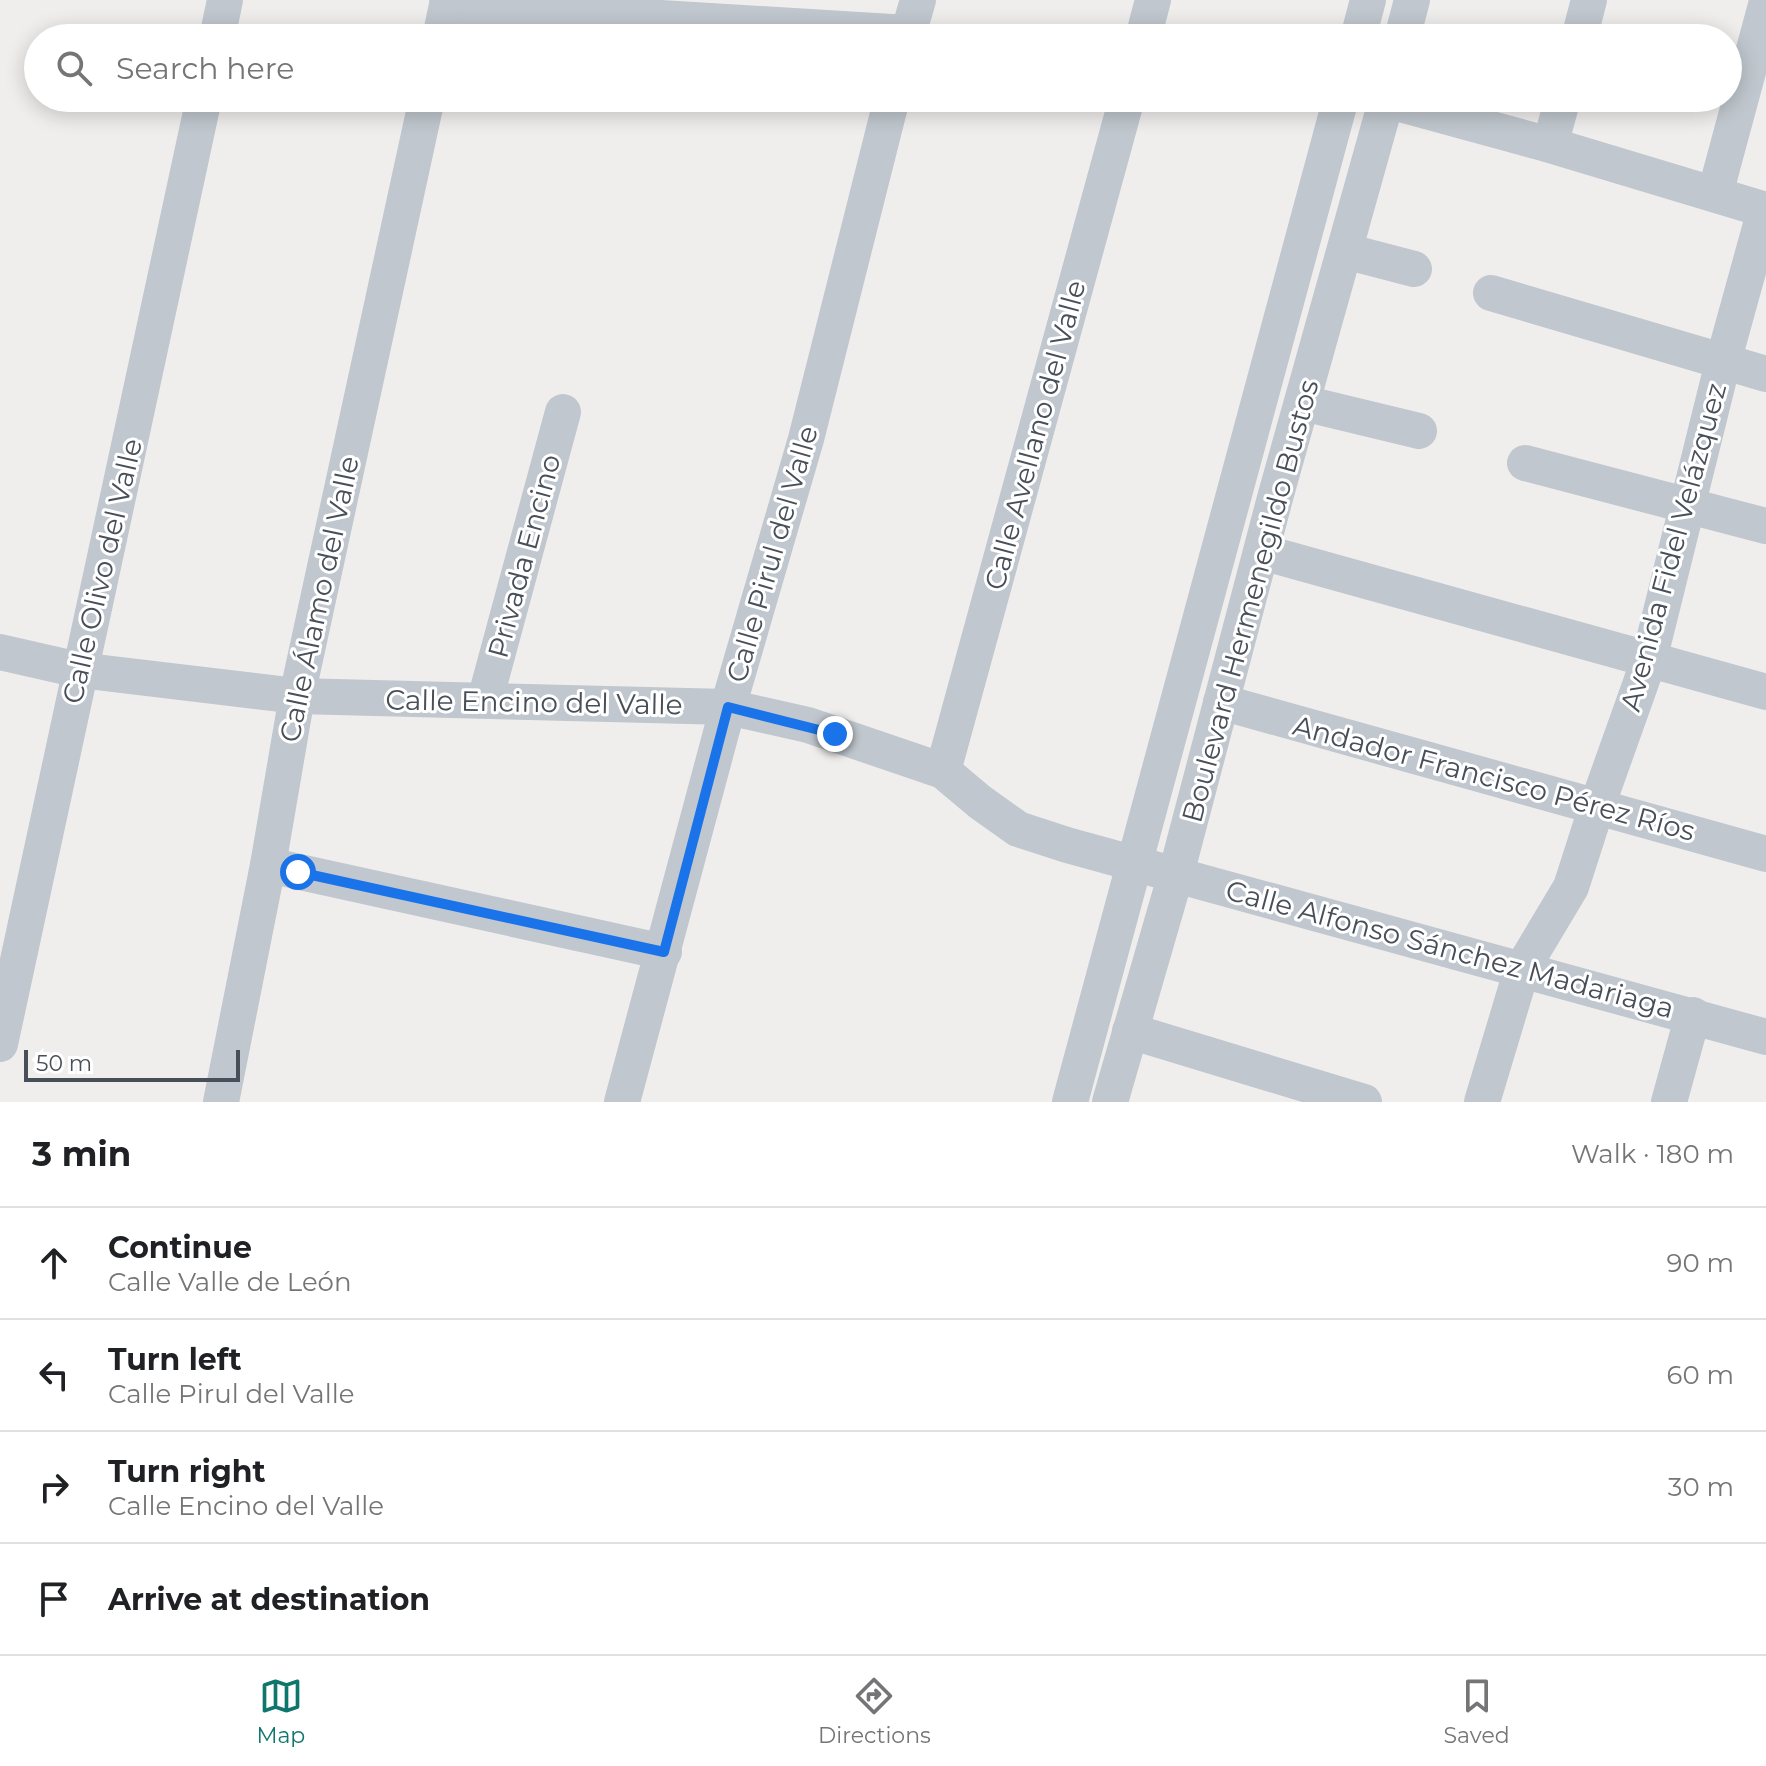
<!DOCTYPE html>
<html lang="en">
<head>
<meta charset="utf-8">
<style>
	:root { --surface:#fff; --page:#f2f2f2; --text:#202124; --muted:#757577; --line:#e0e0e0; --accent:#0f766e }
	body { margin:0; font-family:Montserrat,sans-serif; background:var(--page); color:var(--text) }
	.scale { position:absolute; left:24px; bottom:20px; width:216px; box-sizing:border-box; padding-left:8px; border:4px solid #484f59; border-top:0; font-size:22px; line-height:28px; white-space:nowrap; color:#484f59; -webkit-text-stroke:6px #fff; paint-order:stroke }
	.stop { position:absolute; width:24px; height:24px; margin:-18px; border:6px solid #1a73e8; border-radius:50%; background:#fff }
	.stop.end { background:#1a73e8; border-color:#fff; box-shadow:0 2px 8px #0008 }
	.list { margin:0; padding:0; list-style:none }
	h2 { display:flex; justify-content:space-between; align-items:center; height:104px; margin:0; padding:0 32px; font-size:34px }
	h2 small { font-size:26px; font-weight:400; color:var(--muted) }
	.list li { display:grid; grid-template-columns:52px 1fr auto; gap:24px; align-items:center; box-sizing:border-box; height:112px; padding:0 32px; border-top:2px solid var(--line) }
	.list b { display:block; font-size:30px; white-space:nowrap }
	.list p { margin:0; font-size:26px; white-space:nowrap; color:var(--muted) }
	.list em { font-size:26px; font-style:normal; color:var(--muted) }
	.icon { flex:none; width:44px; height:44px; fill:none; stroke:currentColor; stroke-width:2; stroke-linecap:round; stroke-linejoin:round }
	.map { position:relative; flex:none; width:1766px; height:1102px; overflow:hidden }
	.search { position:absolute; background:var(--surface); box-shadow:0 4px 20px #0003; left:24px; right:24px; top:24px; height:88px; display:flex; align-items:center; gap:20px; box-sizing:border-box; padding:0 28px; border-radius:44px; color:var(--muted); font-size:30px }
	.sheet { height:552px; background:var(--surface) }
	nav { display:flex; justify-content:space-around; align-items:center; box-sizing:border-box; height:112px; border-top:2px solid var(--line); background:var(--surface); font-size:22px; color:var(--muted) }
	nav a { display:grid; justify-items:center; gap:4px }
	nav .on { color:var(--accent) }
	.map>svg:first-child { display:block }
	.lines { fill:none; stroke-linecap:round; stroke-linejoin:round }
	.minor { stroke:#c0c7ce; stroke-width:36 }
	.route { stroke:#1a73e8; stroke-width:10 }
	.labels { text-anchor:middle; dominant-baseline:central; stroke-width:6; stroke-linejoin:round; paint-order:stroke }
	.street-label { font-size:28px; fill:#484f59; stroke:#fff }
</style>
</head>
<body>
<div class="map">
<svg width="1766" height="1102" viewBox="0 0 1766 1102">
	<rect width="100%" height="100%" fill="#f0eeed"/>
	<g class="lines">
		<g class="minor">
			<polyline points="447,5 908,33"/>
			<polyline points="217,38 225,0"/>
			<polyline points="440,38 448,0"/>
			<polyline points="907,38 918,0"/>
			<polyline points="1143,38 1153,0"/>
			<polyline points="1358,38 1368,0"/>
			<polyline points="1402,38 1412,0"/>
			<polyline points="1579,38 1589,0"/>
			<polyline points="1378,98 1550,145 1766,210"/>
			<polyline points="1550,145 1563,98"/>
			<polyline points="1715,194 1766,5"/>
			<polyline points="1345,251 1414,269"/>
			<polyline points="1491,293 1766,374"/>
			<polyline points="1303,403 1419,431"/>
			<polyline points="1525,463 1766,526"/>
			<polyline points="1262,552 1766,692"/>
			<polyline points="0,652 79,670 297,696 728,707 808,725 943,771 980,802 1018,829 1067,845 1766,1037"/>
			<polyline points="485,700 563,412"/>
			<polyline points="1221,702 1766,854"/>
			<polyline points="943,771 1127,98"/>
			<polyline points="268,865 664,952"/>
			<polyline points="1130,1031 1364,1102"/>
			<polyline points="0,1044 204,98"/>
			<polyline points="221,1102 268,865 297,696 427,98"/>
			<polyline points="622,1102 728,707 806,439 892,98"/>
			<polyline points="1070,1102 1341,98"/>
			<polyline points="1110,1102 1176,874 1275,498 1387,98"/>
			<polyline points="1482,1102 1522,969 1571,887 1597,806 1649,660 1723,362 1765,210"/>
			<polyline points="1669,1102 1693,1015"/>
		</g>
	</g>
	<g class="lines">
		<polyline class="route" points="298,872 664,952 728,707 835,734"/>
	</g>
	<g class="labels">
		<g class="street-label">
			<text transform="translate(1035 435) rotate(-75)">Calle Avellano del Valle</text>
			<text transform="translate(1673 547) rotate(-75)">Avenida Fidel Velázquez</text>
			<text transform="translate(772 554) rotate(-74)">Calle Pirul del Valle</text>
			<text transform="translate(524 556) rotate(-75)">Privada Encino</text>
			<text transform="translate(102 571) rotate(-77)">Calle Olivo del Valle</text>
			<text transform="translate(319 599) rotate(-78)">Calle Álamo del Valle</text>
			<text transform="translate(1250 601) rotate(-75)">Boulevard Hermenegildo Bustos</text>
			<text transform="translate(534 702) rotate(1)">Calle Encino del Valle</text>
			<text transform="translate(1494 778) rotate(15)">Andador Francisco Pérez Ríos</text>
			<text transform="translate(1450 949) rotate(15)">Calle Alfonso Sánchez Madariaga</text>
		</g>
	</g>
</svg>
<div class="scale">50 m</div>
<div class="stop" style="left:298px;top:872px"></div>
<div class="stop end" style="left:835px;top:734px"></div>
<div class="search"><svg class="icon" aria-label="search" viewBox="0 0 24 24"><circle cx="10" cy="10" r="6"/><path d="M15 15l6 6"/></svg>Search here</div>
</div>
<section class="sheet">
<h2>3 min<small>Walk · 180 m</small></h2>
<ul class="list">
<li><svg class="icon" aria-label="ahead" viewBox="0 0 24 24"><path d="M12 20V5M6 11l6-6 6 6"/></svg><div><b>Continue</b><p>Calle Valle de León</p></div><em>90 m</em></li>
<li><svg class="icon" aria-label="left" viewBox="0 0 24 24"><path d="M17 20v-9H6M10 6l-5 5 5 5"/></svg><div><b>Turn left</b><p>Calle Pirul del Valle</p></div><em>60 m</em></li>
<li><svg class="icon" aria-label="right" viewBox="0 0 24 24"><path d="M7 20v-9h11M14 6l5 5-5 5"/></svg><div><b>Turn right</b><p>Calle Encino del Valle</p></div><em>30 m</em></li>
<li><svg class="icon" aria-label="arrive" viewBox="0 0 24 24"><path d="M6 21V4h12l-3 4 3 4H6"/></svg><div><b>Arrive at destination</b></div></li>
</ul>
</section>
<nav>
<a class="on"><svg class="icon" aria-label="map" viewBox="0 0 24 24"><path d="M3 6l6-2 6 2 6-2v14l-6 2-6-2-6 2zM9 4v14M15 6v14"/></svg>Map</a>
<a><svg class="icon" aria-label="directions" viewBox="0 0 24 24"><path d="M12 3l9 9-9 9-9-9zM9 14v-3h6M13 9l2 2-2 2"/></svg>Directions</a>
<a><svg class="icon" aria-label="saved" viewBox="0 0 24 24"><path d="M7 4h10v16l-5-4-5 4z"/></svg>Saved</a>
</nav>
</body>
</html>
